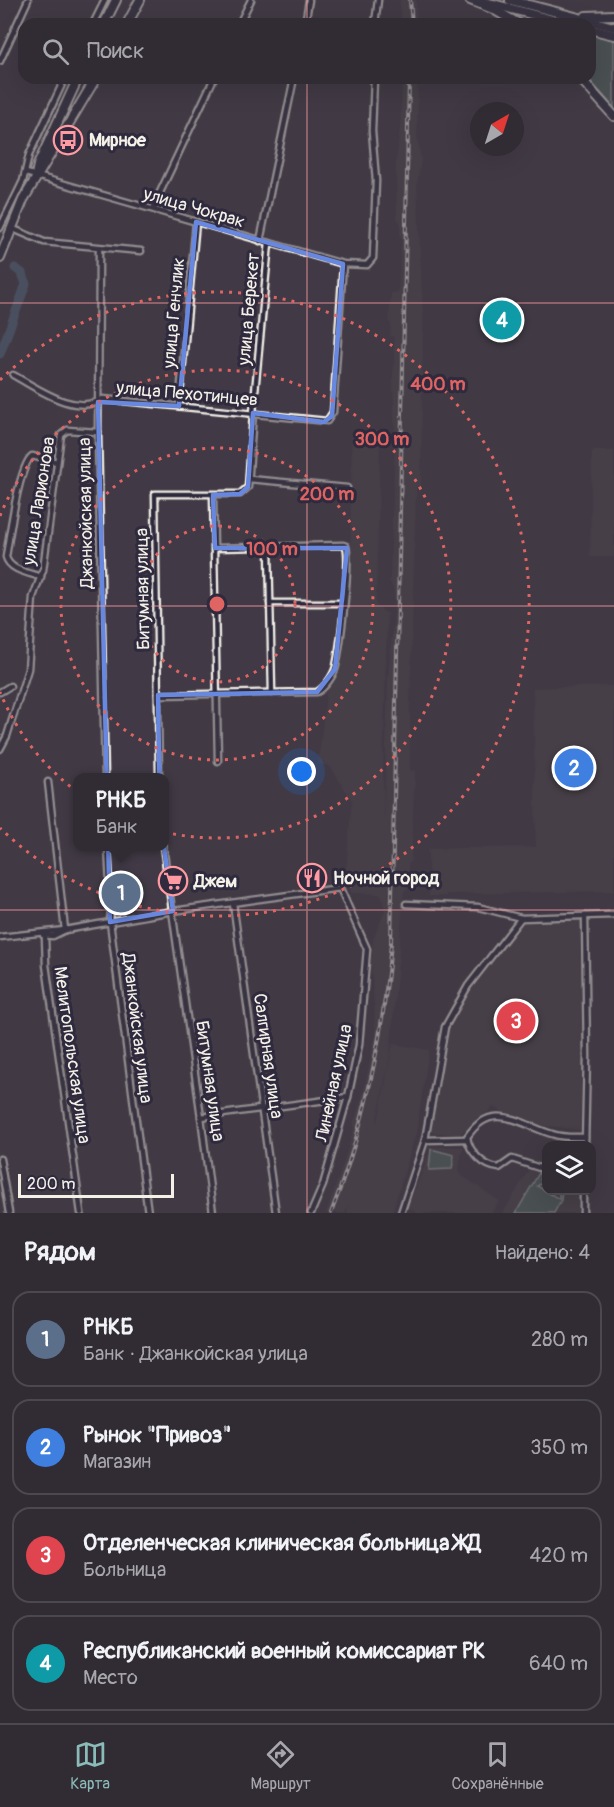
<!DOCTYPE html>
<html lang="ru">
<head>
<meta charset="utf-8">
<style>
	:root { --surface:#312c34; --page:#39343c; --text:#f1f3f6; --muted:#a8a7ac; --line:#4c484f; --accent:#8bbbb9 }
	body { margin:0; font-family:Pangolin,sans-serif; background:var(--page); color:var(--text) }
	.controls { position:absolute; right:18px; bottom:18px; display:grid; overflow:hidden; border-radius:12px; box-shadow:0 6px 24px #0002 }
	.controls button { width:54px; height:54px; display:grid; place-items:center; padding:0; border:0; border-bottom:2px solid var(--line); background:var(--surface); color:var(--text); font:30px sans-serif }
	.compass { position:absolute; left:470px; top:102px; width:54px; height:54px; border-radius:50%; background:var(--surface); box-shadow:0 6px 24px #0002; rotate:39deg }
	.scale { position:absolute; left:18px; bottom:15px; width:156px; box-sizing:border-box; padding-left:6px; border:3px solid #f4f1e8; border-top:0; font-size:16px; line-height:21px; white-space:nowrap; color:#f4f1e8; -webkit-text-stroke:4px #2f2a3d; paint-order:stroke }
	.you { position:absolute; left:302px; top:772px; width:21px; height:21px; margin:-15px; border:4px solid #fff; border-radius:50%; background:#1a73e8; box-shadow:0 0 0 9px #1a73e833 }
	.badge { display:grid; place-items:center; width:39px; height:39px; border-radius:50%; background:var(--accent); color:#fff; font-size:20px; font-weight:700 }
	.pin { position:absolute; translate:-50% -50%; border:3px solid #fff; box-shadow:0 2px 6px #0006 }
	.popup { position:absolute; left:73px; top:773px; width:96px; height:78px; box-sizing:border-box; display:grid; place-content:center; border-radius:12px; background:var(--surface); filter:drop-shadow(0 2px 4px #0005); font-size:20px; white-space:nowrap; color:var(--muted) }
	.popup b { font-size:22px; color:var(--text) }
	.popup::after { content:''; position:absolute; left:50%; top:100%; margin-left:-12px; border:12px solid transparent; border-top-color:var(--surface) }
	.list { margin:0; padding:0; list-style:none }
	h2 { display:flex; justify-content:space-between; align-items:center; height:78px; margin:0; padding:0 24px; font-size:26px }
	h2 small { font-size:20px; font-weight:400; color:var(--muted) }
	.list li { display:grid; grid-template-columns:39px 1fr auto; gap:18px; align-items:center; box-sizing:border-box; height:96px; margin:0 12px 12px; padding:0 12px; border:2px solid var(--line); border-radius:18px }
	.list b { display:block; font-size:22px; white-space:nowrap }
	.list p { margin:0; font-size:20px; white-space:nowrap; color:var(--muted) }
	.list em { font-size:20px; font-style:normal; color:var(--muted) }
	.icon { flex:none; width:33px; height:33px; fill:none; stroke:currentColor; stroke-width:2; stroke-linecap:round; stroke-linejoin:round }
	.map { position:relative; flex:none; width:614px; height:1213px; overflow:hidden }
	.search { position:absolute; background:var(--surface); box-shadow:0 6px 24px #0002; left:18px; right:18px; top:18px; height:66px; display:flex; align-items:center; gap:15px; box-sizing:border-box; padding:0 21px; border-radius:18px; color:var(--muted); font-size:22px }
	.sheet { height:510px; background:var(--surface) }
	nav { display:flex; justify-content:space-around; align-items:center; box-sizing:border-box; height:84px; border-top:2px solid var(--line); background:var(--surface); font-size:16px; color:var(--muted) }
	nav a { display:grid; justify-items:center; gap:3px }
	nav .on { color:var(--accent) }
	.map>svg:first-child { display:block }
	.built { fill:#4e454c }
	.green { fill:#566a64; stroke:#a5aea6; stroke-width:1.5 }
	.lines { fill:none; stroke-linecap:round; stroke-linejoin:round }
	.river { stroke:#52697c; stroke-width:9 }
	.street-casing { stroke:#f4f1e8; stroke-width:9 }
	.primary-casing { stroke:#f4f1e8; stroke-width:12 }
	.street { stroke:#2f2a3d; stroke-width:4.5 }
	.primary { stroke:#2f2a3d; stroke-width:8 }
	.rail-casing { stroke:#f4f1e8; stroke-width:4 }
	.rail { stroke:#2f2a3d; stroke-width:1.5; stroke-dasharray:4.5; stroke-linecap:butt }
	.marked { fill:none; stroke:#6887de; stroke-width:4.5; stroke-linejoin:round }
	.grid { fill:none; stroke:#ff9aa2; stroke-width:1.5; stroke-opacity:0.55 }
	.ring { fill:none; stroke:#df6462; stroke-width:3; stroke-dasharray:3 6 }
	.labels { text-anchor:middle; dominant-baseline:central; stroke-width:6; stroke-linejoin:round; paint-order:stroke }
	.poi-label { font-size:18px; font-weight:bold; fill:#f4f1e8; stroke:#2f2a3d; text-anchor:start }
	.street-label { font-size:18px; fill:#f4f1e8; stroke:#2f2a3d }
	.centre { fill:#df6462; stroke:#2f2a3d; stroke-width:3 }
	.ring-label { font-size:18px; text-anchor:middle; font-weight:bold; fill:#df6462; stroke:#2f2a3d; stroke-width:6; stroke-linejoin:round; paint-order:stroke }
</style>
</head>
<body>
<div class="map">
<svg width="614" height="1213" viewBox="0 0 614 1213">
	<rect width="100%" height="100%" fill="#413a46"/>
	<filter id="ink" filterUnits="userSpaceOnUse"><feTurbulence type="fractalNoise" baseFrequency=".0167" numOctaves="2"/><feDisplacementMap in="SourceGraphic" scale="12" xChannelSelector="R" yChannelSelector="G"/><feConvolveMatrix kernelMatrix="1 2 1 2 8 2 1 2 1" color-interpolation-filters="sRGB"/></filter>
	<g filter="url(#ink)">
		<g class="built">
			<polygon points="400,0 416,0 417,24 401,24"/>
			<polygon points="402,78 418,78 417,135 421,161 417,184 423,316 421,478 420,487 416,487 410,705 410,770 415,771 411,860 408,865 408,888 404,891 390,1055 376,1124 379,1117 393,1044 429,1050 416,1133 392,1213 347,1213 349,1204 345,1213 326,1213 343,1165 354,1128 354,1121 362,1098 376,1034 371,963 373,940 385,911 381,894 352,893 345,883 352,800 330,766 318,764 327,688 340,667 350,575 352,432 380,439 376,605 387,614 383,771 384,818 388,681 394,612 394,592 390,581 395,441 393,375 394,365 394,337 390,336 391,323 389,323 391,293 398,292 402,237 400,237 400,222 397,218 396,163 401,121"/>
			<polygon points="592,451 614,451 614,557 590,557"/>
			<polygon points="614,686 614,891 446,894 446,896 429,896 428,849 536,847 533,688"/>
			<polygon points="580,918 582,1056 580,1130 527,1123 493,1107 458,1135 429,1132 447,1028 471,987 523,922"/>
			<polygon points="432,1147 463,1147 458,1173 499,1201 491,1213 417,1213 408,1207"/>
			<polygon points="530,1168 546,1173 546,1190 577,1191 577,1213 503,1213"/>
		</g>
		<g class="green">
			<polygon points="590,34 614,40 614,108 588,78 590,78"/>
			<polygon points="431,1149 454,1155 452,1169 429,1170"/>
			<polygon points="539,1173 543,1175 541,1179 546,1178 546,1181 537,1186 559,1199 559,1191 562,1191 561,1200 554,1213 516,1213"/>
		</g>
		<g class="lines">
			<polyline class="river" points="0,354 26,284 22,273 15,268"/>
			<g class="street-casing">
				<g id="street">
					<polyline points="93,24 105,0"/>
					<polyline points="239,24 251,0"/>
					<polyline points="305,24 309,0"/>
					<polyline points="375,24 378,0"/>
					<polyline points="0,61 28,0"/>
					<polyline points="26,173 343,264 367,265 373,258 376,181 372,131 374,78"/>
					<polyline points="155,210 154,205 214,78"/>
					<polyline points="0,228 23,181 29,155 65,78"/>
					<polyline points="11,228 44,242 141,251"/>
					<polyline points="260,241 294,78"/>
					<polyline points="99,249 98,432 105,778"/>
					<path d="M13 375C39 389 74 416 103 399L327 421 333 412 343 264"/>
					<polyline points="179,406 196,222"/>
					<polyline points="249,479 347,488"/>
					<polyline points="213,495 218,761"/>
					<polyline points="269,548 272,693"/>
					<path d="M41 577C29 573 9 570 6 557 9 538 19 465 32 456L57 462"/>
					<polyline points="270,603 344,603"/>
					<polyline points="0,692 10,686"/>
					<path d="M158 695 317 692C325 688 334 675 336 666 340 647 351 563 346 546L343 545 215 548"/>
					<polyline points="0,749 7,736 28,669 33,597 43,570 61,435 67,430 98,432"/>
					<polyline points="159,778 155,494 240,494 248,487 253,413 269,243"/>
					<polyline points="48,782 65,930"/>
					<polyline points="108,846 111,906 110,922 148,1213"/>
					<polyline points="163,846 201,1117 213,1213"/>
					<polyline points="233,903 276,1213"/>
					<polyline points="406,904 478,907 521,918 614,915"/>
					<polyline points="43,935 53,936 65,930"/>
					<polyline points="45,936 46,965 81,1213"/>
					<polyline points="0,937 65,930 173,911 340,888 367,949 359,1045 348,1097 323,1185 311,1213"/>
					<polyline points="201,1117 348,1097"/>
					<polyline points="425,1140 467,1139"/>
					<polyline points="585,1146 587,1056 585,916"/>
					<polyline points="0,1159 9,1213"/>
					<path d="M546 1170 512 1159 499 1168C484 1167 469 1152 467 1137 492 1099 519 1124 552 1134 563 1138 573 1137 585 1137"/>
					<polyline points="401,1213 425,1140 445,1027 468,986 521,918"/>
					<polyline points="583,1213 583,1190"/>
				</g>
			</g>
			<g class="primary-casing">
				<g id="primary">
					<polyline points="470,0 493,9 519,24"/>
					<polyline points="478,0 568,24"/>
					<polyline points="510,0 614,27"/>
					<polyline points="586,16 614,15"/>
					<polyline points="104,24 116,0"/>
					<polyline points="127,24 140,0"/>
					<polyline points="590,29 614,35"/>
					<polyline points="580,78 614,116"/>
					<polyline points="36,175 38,165 78,78"/>
					<polyline points="0,258 23,200 96,78"/>
				</g>
			</g>
			<use href="#street" class="street"/>
			<use href="#primary" class="primary"/>
			<g class="rail-casing">
				<g id="rail">
					<polyline points="410,0 412,24"/>
					<path d="M331 1213C365 1126 383 1036 391 943L409 78"/>
				</g>
			</g>
			<use href="#rail" class="rail"/>
		</g>
	</g>
	<path d="M0 0H614V1213H0ZM196 222 343 264 332 416 324 422 253 413 248 487 240 494 213 495 215 548H347L335 669 317 692 158 695 160 819 173 911 110 922 98 402 179 406Z" fill="#413a46" fill-opacity=".55" fill-rule="evenodd"/>
	<path class="marked" d="M196 222 343 264 332 416 324 422 253 413 248 487 240 494 213 495 215 548H347L335 669 317 692 158 695 160 819 173 911 110 922 98 402 179 406Z"/>
	<path class="grid" d="M307 0V24M307 78V1213M0 303H614M0 606H614M0 910H614"/>
	<g class="ring">
		<circle cx="217" cy="604" r="78"/>
		<circle cx="217" cy="604" r="156"/>
		<path d="M0 516A234 234 0 1 1 0 692"/>
		<path d="M0 380A312 312 0 1 1 0 828"/>
	</g>
	<defs>
		<g id="bus-ring" transform="scale(1.5)"><circle r="9.5" fill="#2f2a3d" stroke="#ff9aa2" stroke-width="1.5"/><path d="M-5-6H5V4H4V6H2V4H-2V6H-4V4H-5ZM-3.5-4V0h7V-4ZM-3.5 1.2v1.5H-2V1.2ZM2 1.2v1.5H3.5V1.2Z" fill="#ff9aa2"/></g>
		<g id="restaurant-ring" transform="scale(1.5)"><circle r="9.5" fill="#2f2a3d" stroke="#ff9aa2" stroke-width="1.5"/><path d="M-5-6h1v4h1v-4h1v4h1v-4h1v5L-1.5 .5V6h-2V.5L-5-1ZM5-6V6H3V1.5H1.5Q1.5-4 5-6Z" fill="#ff9aa2"/></g>
		<g id="supermarket-ring" transform="scale(1.5)"><circle r="9.5" fill="#2f2a3d" stroke="#ff9aa2" stroke-width="1.5"/><path d="M-6-5.5h2.5l.6 2H6L4.5 2H-2.5L-4.4-4H-6ZM-1.5 3.2a1.3 1.3 0 1 0 .1 0ZM3 3.2a1.3 1.3 0 1 0 .1 0Z" fill="#ff9aa2"/></g>
	</defs>
	<g fill-rule="evenodd">
		<use href="#bus-ring" x="68" y="140"/>
		<use href="#restaurant-ring" x="312" y="878"/>
		<use href="#supermarket-ring" x="173" y="881"/>
	</g>
	<g class="labels">
		<g class="poi-label">
			<text x="89" y="140">Мирное</text>
			<text x="333" y="878">Ночной город</text>
			<text x="194" y="881">Джем</text>
		</g>
		<g class="street-label">
			<text transform="translate(194 208) rotate(16)">улица Чокрак</text>
			<text transform="translate(249 309) rotate(-85)">улица Берекет</text>
			<text transform="translate(174 313) rotate(-85)">улица Генчлик</text>
			<text transform="translate(187 394) rotate(5)">улица Пехотинцев</text>
			<text transform="translate(39 501) rotate(-81)">улица Ларионова</text>
			<text transform="translate(86 513) rotate(-91)">Джанкойская улица</text>
			<text transform="translate(143 589) rotate(-91)">Битумная улица</text>
			<text transform="translate(137 1028) rotate(83)">Джанкойская улица</text>
			<text transform="translate(72 1055) rotate(82)">Мелитопольская улица</text>
			<text transform="translate(268 1056) rotate(82)">Салгирная улица</text>
			<text transform="translate(210 1081) rotate(82)">Битумная улица</text>
			<text transform="translate(334 1083) rotate(-78)">Линейная улица</text>
		</g>
	</g>
	<circle cx="217" cy="604" r="9" class="centre"/>
	<g class="ring-label">
		<text x="438" y="390">400 m</text>
		<text x="382" y="445">300 m</text>
		<text x="327" y="500">200 m</text>
		<text x="272" y="555">100 m</text>
	</g>
</svg>
<div class="controls">
<button><svg class="icon" aria-label="layers" viewBox="0 0 24 24"><path d="M12 4l9 5-9 5-9-5zM3 14l9 5 9-5"/></svg></button>
</div>
<svg class="compass" viewBox="-18 -18 36 36"><path d="M0-13l5 13h-10z" fill="#e53935"/><path d="M0 13l5-13h-10z" fill="#a8a7ac"/></svg>
<div class="scale">200 m</div>
<div class="you"></div>
<div class="pin badge" style="left:121px;top:893px;background:#5c6f8a">1</div>
<div class="popup"><b>РНКБ</b>Банк</div>
<div class="pin badge" style="left:574px;top:768px;background:#3f7fe0">2</div>
<div class="pin badge" style="left:516px;top:1021px;background:#e0444e">3</div>
<div class="pin badge" style="left:502px;top:320px;background:#0f9aa8">4</div>
<div class="search"><svg class="icon" aria-label="search" viewBox="0 0 24 24"><circle cx="10" cy="10" r="6"/><path d="M15 15l6 6"/></svg>Поиск</div>
</div>
<section class="sheet">
<h2>Рядом<small>Найдено: 4</small></h2>
<ul class="list">
<li><span class="badge" style="background:#5c6f8a">1</span><div><b>РНКБ</b><p>Банк · Джанкойская улица</p></div><em>280 m</em></li>
<li><span class="badge" style="background:#3f7fe0">2</span><div><b>Рынок &quot;Привоз&quot;</b><p>Магазин</p></div><em>350 m</em></li>
<li><span class="badge" style="background:#e0444e">3</span><div><b>Отделенческая клиническая больница ЖД</b><p>Больница</p></div><em>420 m</em></li>
<li><span class="badge" style="background:#0f9aa8">4</span><div><b>Республиканский военный комиссариат РК</b><p>Место</p></div><em>640 m</em></li>
</ul>
</section>
<nav>
<a class="on"><svg class="icon" aria-label="map" viewBox="0 0 24 24"><path d="M3 6l6-2 6 2 6-2v14l-6 2-6-2-6 2zM9 4v14M15 6v14"/></svg>Карта</a>
<a><svg class="icon" aria-label="directions" viewBox="0 0 24 24"><path d="M12 3l9 9-9 9-9-9zM9 14v-3h6M13 9l2 2-2 2"/></svg>Маршрут</a>
<a><svg class="icon" aria-label="saved" viewBox="0 0 24 24"><path d="M7 4h10v16l-5-4-5 4z"/></svg>Сохранённые</a>
</nav>
</body>
</html>
